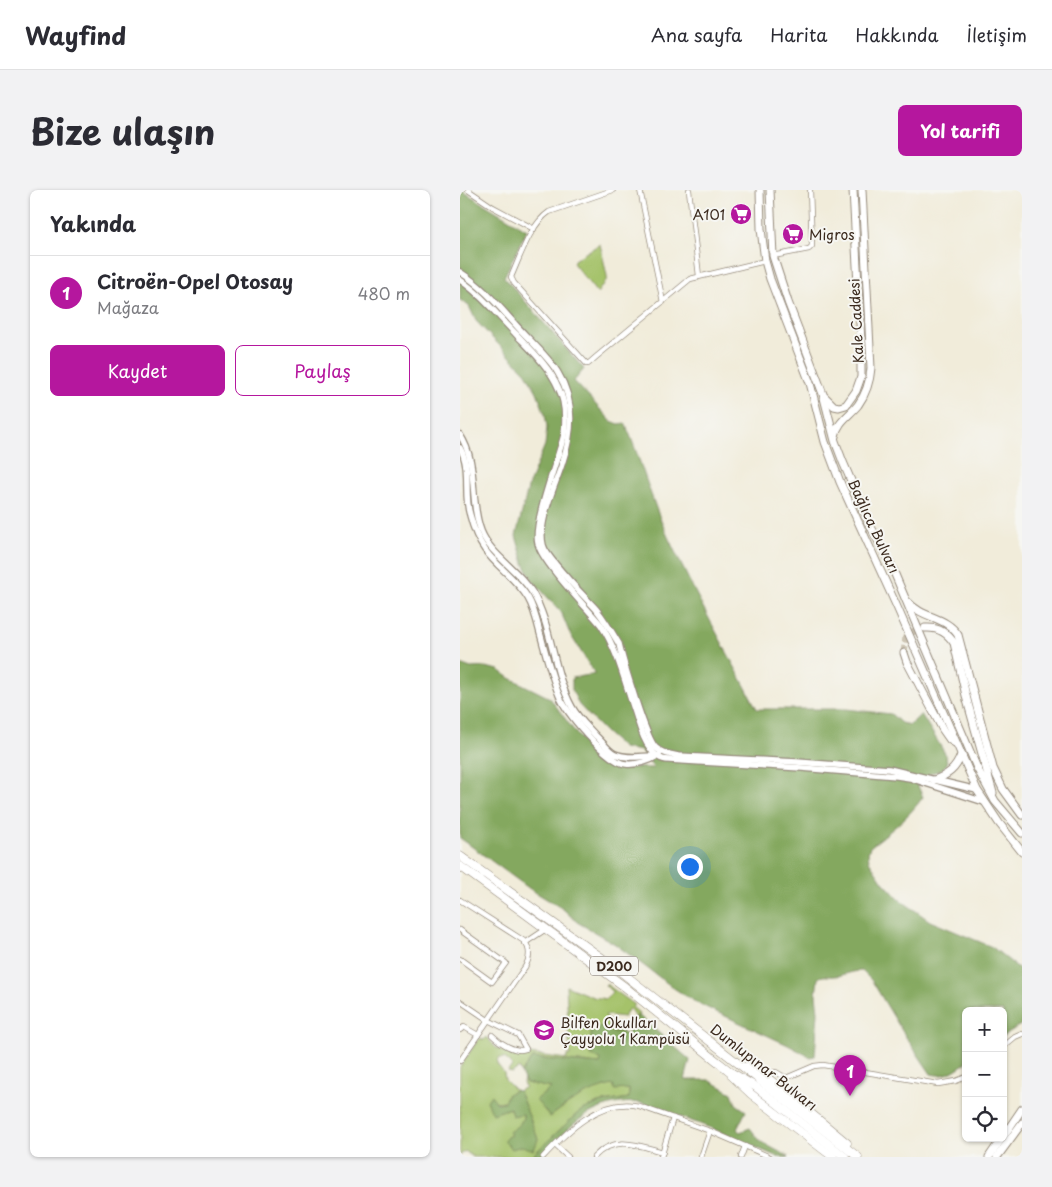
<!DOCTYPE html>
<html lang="tr">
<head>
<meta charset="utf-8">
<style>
	:root { --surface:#fff; --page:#f2f2f3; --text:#2b2b33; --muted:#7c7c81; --line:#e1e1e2; --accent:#b5179e }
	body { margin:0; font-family:"Playpen Sans",sans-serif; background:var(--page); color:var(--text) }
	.controls { position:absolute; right:15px; bottom:15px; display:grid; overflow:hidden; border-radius:8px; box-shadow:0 1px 4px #0004 }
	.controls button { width:45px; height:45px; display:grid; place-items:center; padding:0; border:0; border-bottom:1px solid var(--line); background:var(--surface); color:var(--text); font:25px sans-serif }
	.you { position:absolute; left:229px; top:676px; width:18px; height:18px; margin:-12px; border:4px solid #fff; border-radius:50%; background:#1a73e8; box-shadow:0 0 0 8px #1a73e833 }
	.badge { display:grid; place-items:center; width:32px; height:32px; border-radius:50%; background:var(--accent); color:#fff; font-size:16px; font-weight:700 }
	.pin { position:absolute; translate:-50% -41px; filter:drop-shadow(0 1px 2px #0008) }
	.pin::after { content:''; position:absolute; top:26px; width:18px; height:15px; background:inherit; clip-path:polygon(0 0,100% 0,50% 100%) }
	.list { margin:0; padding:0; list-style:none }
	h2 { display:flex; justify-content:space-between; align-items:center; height:65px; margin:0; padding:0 20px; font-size:21px }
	h2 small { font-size:16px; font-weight:400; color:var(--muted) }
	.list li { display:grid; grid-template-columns:32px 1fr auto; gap:15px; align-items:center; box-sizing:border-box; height:75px; padding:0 20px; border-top:1px solid var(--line) }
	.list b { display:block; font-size:19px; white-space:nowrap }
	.list p { margin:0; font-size:16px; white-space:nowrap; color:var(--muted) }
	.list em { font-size:16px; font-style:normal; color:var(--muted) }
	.actions { display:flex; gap:10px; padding:15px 20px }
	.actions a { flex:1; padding:11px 0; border:1px solid var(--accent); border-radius:8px; text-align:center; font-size:18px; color:var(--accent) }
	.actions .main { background:var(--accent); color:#fff }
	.icon { flex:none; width:28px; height:28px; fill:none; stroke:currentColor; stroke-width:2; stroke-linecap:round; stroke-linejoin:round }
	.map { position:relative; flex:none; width:562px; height:967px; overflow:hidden; border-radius:8px }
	header { display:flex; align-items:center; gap:30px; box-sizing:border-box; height:70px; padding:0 25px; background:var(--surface); border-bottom:1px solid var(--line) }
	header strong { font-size:24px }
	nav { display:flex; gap:28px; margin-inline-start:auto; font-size:18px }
	.intro { display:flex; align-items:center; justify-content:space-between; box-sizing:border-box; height:120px; padding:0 30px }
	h1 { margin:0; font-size:35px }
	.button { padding:12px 22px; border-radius:8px; background:var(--accent); color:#fff; font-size:18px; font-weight:700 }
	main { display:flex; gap:30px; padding:0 30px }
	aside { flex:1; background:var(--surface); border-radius:8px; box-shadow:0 1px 4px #0004 }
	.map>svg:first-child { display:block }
	.green { fill:#a5c26a; stroke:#707644 }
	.forest { fill:#84a85e; stroke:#60693e }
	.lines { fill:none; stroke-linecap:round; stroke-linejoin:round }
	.primary-tunnel { stroke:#cdc5b4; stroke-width:7; stroke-dasharray:7 3.5; stroke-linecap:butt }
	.minor-casing { stroke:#968b7c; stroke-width:6 }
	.tertiary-casing { stroke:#968b7c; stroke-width:8 }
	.primary-casing { stroke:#968b7c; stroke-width:9 }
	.trunk-casing { stroke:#968b7c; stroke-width:9 }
	.minor { stroke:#fff; stroke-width:4.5 }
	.tertiary { stroke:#fff; stroke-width:5.5 }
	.primary { stroke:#fff; stroke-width:7 }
	.trunk { stroke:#fff; stroke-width:8 }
	.labels { text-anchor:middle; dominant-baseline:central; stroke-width:4; stroke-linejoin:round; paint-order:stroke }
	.shield { fill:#f6f6f2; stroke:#73675e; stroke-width:1 }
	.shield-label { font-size:12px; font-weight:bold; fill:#3b2a1e }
	.poi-label { font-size:14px; fill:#3b2a1e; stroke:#f6f6f2; text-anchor:start }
	.street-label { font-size:14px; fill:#3b2a1e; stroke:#f6f6f2 }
</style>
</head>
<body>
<header>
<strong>Wayfind</strong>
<nav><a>Ana sayfa</a><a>Harita</a><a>Hakkında</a><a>İletişim</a></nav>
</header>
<div class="intro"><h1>Bize ulaşın</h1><a class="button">Yol tarifi</a></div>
<main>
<aside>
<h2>Yakında<small></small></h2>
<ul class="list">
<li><span class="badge">1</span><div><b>Citroën-Opel Otosay</b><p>Mağaza</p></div><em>480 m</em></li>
</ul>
<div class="actions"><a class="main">Kaydet</a><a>Paylaş</a></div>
</aside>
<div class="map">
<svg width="562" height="967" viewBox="0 0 562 967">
	<rect width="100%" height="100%" fill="#f6f6f2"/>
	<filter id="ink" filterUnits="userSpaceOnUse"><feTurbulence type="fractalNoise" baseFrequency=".02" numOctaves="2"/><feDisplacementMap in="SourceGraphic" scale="10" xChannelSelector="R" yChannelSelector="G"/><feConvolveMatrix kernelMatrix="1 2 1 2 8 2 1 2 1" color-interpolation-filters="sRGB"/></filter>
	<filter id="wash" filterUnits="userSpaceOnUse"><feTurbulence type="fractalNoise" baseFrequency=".0096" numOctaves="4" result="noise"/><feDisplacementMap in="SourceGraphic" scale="20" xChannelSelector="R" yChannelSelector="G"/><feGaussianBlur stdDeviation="1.12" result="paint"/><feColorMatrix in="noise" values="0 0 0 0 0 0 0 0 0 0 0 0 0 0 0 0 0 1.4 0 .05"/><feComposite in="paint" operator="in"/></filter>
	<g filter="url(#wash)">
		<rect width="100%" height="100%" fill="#f1ecda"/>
		<g class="green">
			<polygon points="140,54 147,86 147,89 137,103 113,73 114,70"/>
			<path d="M146 794 175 815 172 817 179 823 176 828 169 818 164 827 145 825C150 834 156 832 162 842H152L140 874 72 868 61 883 59 878 51 883 48 881 52 876 45 868H38L37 874 44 883 45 890 55 900 48 904 44 912 27 911 63 924C64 933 56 937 50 942L52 945 78 949 59 901 65 897 63 893 64 888 66 893 91 898 90 927C107 914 131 895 154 895 159 895 164 898 169 899V908L138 913 119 922 75 963 74 967H13L5 961 0 966V877L19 848 24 850 27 847 35 857 47 863 62 867 69 864 107 869V865H110L106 796 133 807 146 809 152 802 145 795Z"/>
		</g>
		<g class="forest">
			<path d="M0 1 4 2 67 40 44 87 124 179 114 191 151 231 159 234 165 233C181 270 191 310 208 347 235 405 267 461 297 519H386L431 524 441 533 450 535 461 524 486 565 487 574 481 580 471 583 457 594 463 607C449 627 429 642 410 657L408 663 409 671 423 692 439 709 470 731 532 757 562 781V834L543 846V821H506V873C493 881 486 888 471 884L444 844 412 791 402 781C390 781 384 786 374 786 367 787 365 784 358 788L356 805 358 822 355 866 350 867 328 855 237 813 215 799 155 754 117 732 103 719 70 699 0 648V474L11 478 25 477 39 480 50 488 90 508 118 546 152 577 194 578 181 561 163 558 145 542 119 515 112 500V488L135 484 110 444 101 422 72 390 64 373 56 346 69 294 85 255 87 237 85 224 77 202 66 183 16 131 9 116 0 110Z"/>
			<path d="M178 825 230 870 225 890H249L272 903 276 914 286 921 277 939 280 942 290 938 301 952 329 967H318L251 938 182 913C136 908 109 935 81 967H74L75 963 119 922 138 913 169 908V899L155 900 153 895C129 900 109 912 90 927L76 910 91 898 66 893 61 883 72 868 140 874 141 869 131 866V837H150L152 842H162L167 845Z"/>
			<path d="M55 900 59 901 78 949 74 960 62 956 52 959 44 951 47 947 51 945 49 942C56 937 64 933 63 924L52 926 50 918 33 924 27 911 31 905 37 913 44 912 48 904Z"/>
		</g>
	</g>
	<g filter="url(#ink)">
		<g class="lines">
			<polyline class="primary-tunnel" points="444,463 446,447 452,442 462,439"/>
			<g class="minor-casing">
				<g id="minor">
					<polyline points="8,0 33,17 74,39"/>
					<path d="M153 0 89 22C70 35 60 67 51 87L54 93 126 173 128 174 136 167 230 89 305 71"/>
					<polyline points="180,0 203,112"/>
					<polyline points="229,0 239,86"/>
					<polyline points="313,66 349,59 352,56 350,0"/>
					<path d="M0 710 64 751C71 759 70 768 65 777L0 871"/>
					<polyline points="0,740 46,773 32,792 0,769"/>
					<polyline points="65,753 86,739"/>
					<path d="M0 811 28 830 58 845 66 859C55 863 40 853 32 845"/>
					<polyline points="0,840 4,837 18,845"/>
					<polyline points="543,857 555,847 562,844"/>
					<polyline points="304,885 316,882 326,888 354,876 363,875 478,894 496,891 506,887"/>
					<polyline points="95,955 108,967"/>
					<path d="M83 967C106 942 141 907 179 916L250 941 310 967"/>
					<path d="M134 967C155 945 177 955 203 962"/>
					<polyline points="201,967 213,928"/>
					<polyline points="241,967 250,941"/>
					<polyline points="281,967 285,956"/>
				</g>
			</g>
			<g class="tertiary-casing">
				<g id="tertiary">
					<path d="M0 82C22 96 38 115 55 134 68 149 88 166 98 183 116 212 112 244 102 274 95 296 77 333 83 355 86 368 125 407 136 419 145 430 152 442 159 454 163 471 186 549 196 558 202 564 210 564 218 566L337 572 429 579 517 600"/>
					<path d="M0 90C21 104 37 125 55 143 70 159 89 176 98 197 106 212 106 229 104 245 98 269 73 332 78 353 81 371 127 418 141 435 158 461 165 493 175 522 179 534 182 548 190 558 194 565 200 570 209 570L342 578 437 586 450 588 524 612"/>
					<path d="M0 245C19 274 9 310 21 341 31 366 58 379 72 402 93 437 92 481 112 517 118 528 128 537 136 546 142 551 148 561 155 564 168 570 184 565 197 566"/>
					<path d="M0 258C12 279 3 304 10 325 13 337 18 350 25 360 37 377 57 389 68 408 74 418 77 431 80 443 86 464 91 485 99 505 106 523 147 572 166 574 177 575 190 571 199 565"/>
				</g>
			</g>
			<g class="primary-casing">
				<g id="primary">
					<polyline points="300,0 301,39 305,71 310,89 350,193 365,252 380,292 437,417 517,600 539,633 562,662"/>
					<polyline points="310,0 313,66 328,112 363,204 375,251 383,272 410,335 431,375 517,578 535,611 562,643"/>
					<polyline points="365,207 374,216 379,217 386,215 396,201 401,187 401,152 393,0"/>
					<path d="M375 246C378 231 389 226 398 215 406 204 410 191 411 178L402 0"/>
					<path d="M448 412C463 429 486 426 498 445L533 578 543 599 562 625"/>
					<path d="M465 438C478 437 487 442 494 453L507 510 533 603"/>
					<polyline points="444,463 447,472 483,540 490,550 495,553"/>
					<path d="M474 590C488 585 496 579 501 565"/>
					<polyline points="543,947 562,919"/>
					<polyline points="529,967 542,948"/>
					<polyline points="537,967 562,933"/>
				</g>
			</g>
			<g class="trunk-casing">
				<g id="trunk">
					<polyline points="0,666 156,778 398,967"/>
					<polyline points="0,676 165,797 253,868 272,883 296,897 385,967"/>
					<polyline points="284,877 289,876 297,879 387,953"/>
					<polyline points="272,886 291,904 373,967"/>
				</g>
			</g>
			<use href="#minor" class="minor"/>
			<use href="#tertiary" class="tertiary"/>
			<use href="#primary" class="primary"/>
			<use href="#trunk" class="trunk"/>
		</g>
	</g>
	<defs>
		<g id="supermarket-disc" transform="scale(1.125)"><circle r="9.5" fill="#b5179e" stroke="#f6f6f2"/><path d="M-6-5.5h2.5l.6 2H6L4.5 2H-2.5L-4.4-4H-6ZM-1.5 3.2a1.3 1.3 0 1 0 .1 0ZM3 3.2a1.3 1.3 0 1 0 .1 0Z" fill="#fff"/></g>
		<g id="school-disc" transform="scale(1.125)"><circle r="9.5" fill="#b5179e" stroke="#f6f6f2"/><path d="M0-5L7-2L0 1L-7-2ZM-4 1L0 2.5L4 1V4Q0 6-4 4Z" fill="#fff"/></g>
	</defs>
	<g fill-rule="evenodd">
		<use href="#supermarket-disc" x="281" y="24"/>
		<use href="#supermarket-disc" x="333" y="44"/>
		<use href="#school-disc" x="84" y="840"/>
	</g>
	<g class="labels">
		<rect class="shield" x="130" y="766.5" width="48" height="19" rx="4"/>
		<g class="shield-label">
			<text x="154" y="776">D200</text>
		</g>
		<g class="poi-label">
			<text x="265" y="24" text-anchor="end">A101</text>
			<text x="349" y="44">Migros</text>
			<text x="100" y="832">Bilfen Okulları<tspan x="100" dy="16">Çayyolu 1 Kampüsü</tspan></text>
		</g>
		<g class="street-label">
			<text transform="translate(396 131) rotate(-93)">Kale Caddesi</text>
			<text transform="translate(414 336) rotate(65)">Bağlıca Bulvarı</text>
			<text transform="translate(304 877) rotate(38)">Dumlupınar Bulvarı</text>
		</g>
	</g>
</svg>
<div class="controls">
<button>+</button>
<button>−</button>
<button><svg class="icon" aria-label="locate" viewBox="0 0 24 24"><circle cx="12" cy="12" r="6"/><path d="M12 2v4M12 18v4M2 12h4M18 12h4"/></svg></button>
</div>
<div class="you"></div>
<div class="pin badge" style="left:390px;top:906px">1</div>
</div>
</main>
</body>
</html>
